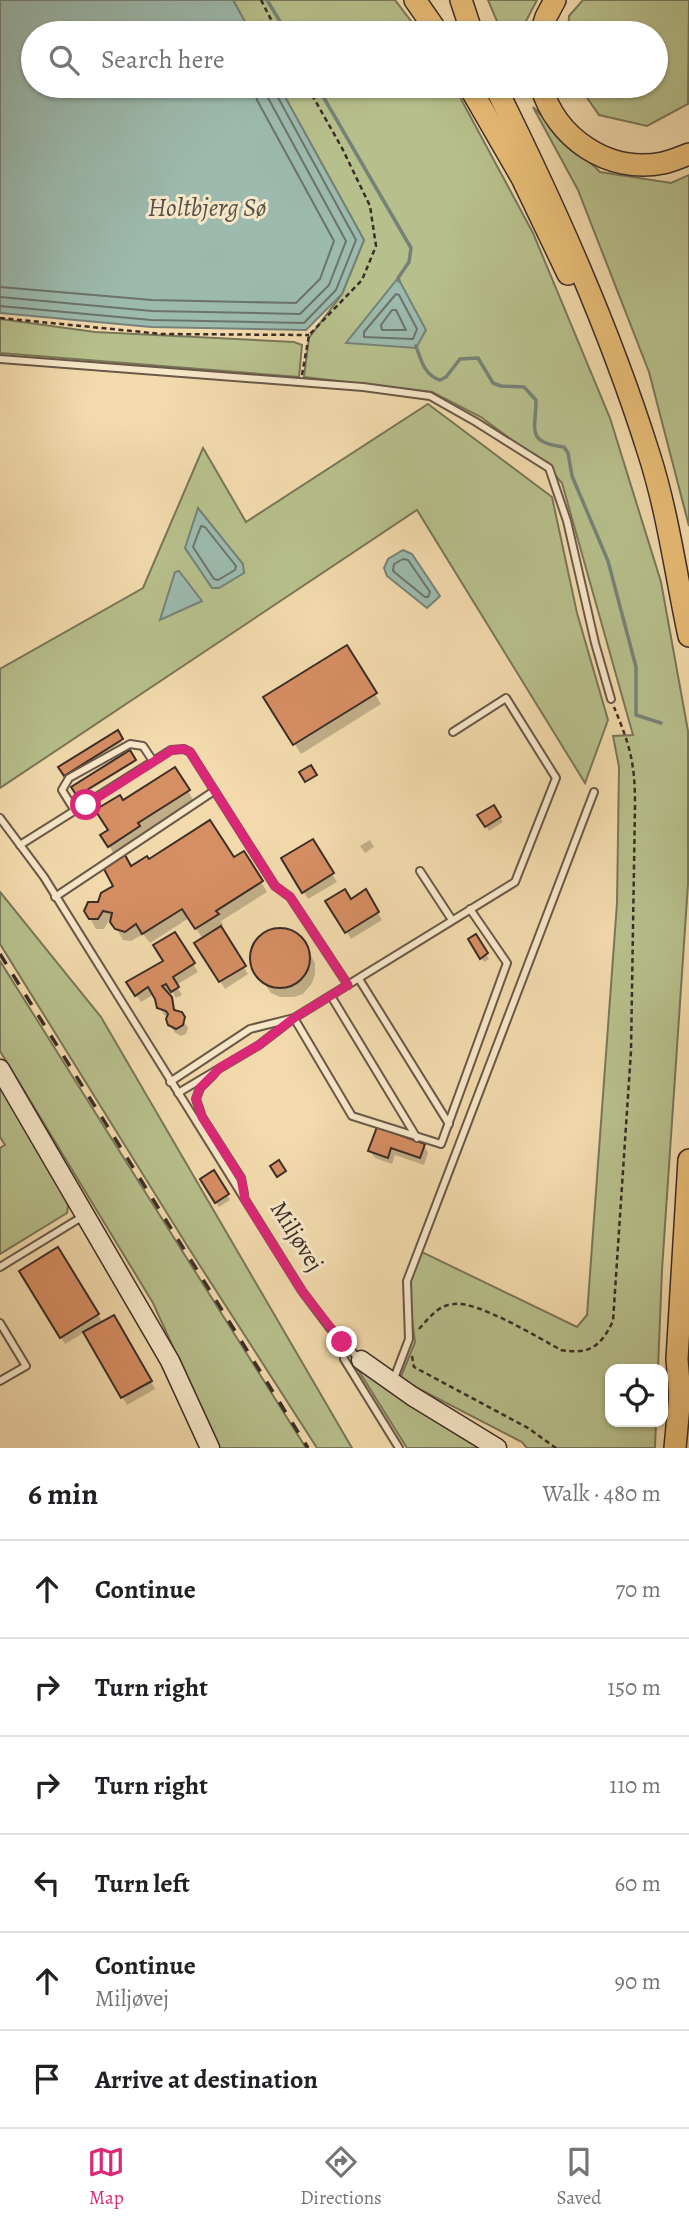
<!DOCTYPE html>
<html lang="en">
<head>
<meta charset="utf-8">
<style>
	:root { --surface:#fff; --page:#f2f2f2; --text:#202124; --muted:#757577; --line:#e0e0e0; --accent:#db2777 }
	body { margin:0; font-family:Alegreya,serif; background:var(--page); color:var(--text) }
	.controls { position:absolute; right:21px; bottom:21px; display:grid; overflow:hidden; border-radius:14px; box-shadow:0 2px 5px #0004 }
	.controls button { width:63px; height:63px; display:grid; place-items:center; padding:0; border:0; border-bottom:2px solid var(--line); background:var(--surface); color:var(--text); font:35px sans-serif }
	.stop { position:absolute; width:21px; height:21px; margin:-16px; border:5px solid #db2777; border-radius:50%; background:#fff }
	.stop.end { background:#db2777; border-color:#fff; box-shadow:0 2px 7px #0008 }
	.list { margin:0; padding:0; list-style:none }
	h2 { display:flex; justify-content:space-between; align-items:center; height:91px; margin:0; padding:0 28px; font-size:30px }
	h2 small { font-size:23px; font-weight:400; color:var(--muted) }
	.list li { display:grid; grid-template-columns:46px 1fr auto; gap:21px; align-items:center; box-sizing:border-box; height:98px; padding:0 28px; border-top:2px solid var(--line) }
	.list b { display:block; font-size:26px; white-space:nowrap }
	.list p { margin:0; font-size:23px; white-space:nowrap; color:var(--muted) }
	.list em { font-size:23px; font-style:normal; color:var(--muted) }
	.icon { flex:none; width:38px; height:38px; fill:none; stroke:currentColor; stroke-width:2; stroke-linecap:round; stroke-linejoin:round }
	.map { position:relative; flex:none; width:689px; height:1448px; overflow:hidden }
	.search { position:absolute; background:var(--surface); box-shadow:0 2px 5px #0004; left:21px; right:21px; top:21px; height:77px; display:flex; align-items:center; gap:18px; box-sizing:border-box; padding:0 24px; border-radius:38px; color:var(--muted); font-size:26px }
	.sheet { height:679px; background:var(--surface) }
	nav { display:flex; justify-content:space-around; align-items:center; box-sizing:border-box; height:98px; border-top:2px solid var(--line); background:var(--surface); font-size:19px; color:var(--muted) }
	nav a { display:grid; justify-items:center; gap:4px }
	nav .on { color:var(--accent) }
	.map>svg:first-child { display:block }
	.green { fill:#b7c08c; stroke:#7a7659; stroke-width:2 }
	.water { fill:#9cbaae; stroke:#768278; stroke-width:2 }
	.shadow { fill:#0003 }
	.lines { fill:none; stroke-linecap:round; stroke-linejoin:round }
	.shore { stroke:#6c746a; stroke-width:2 }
	.stream { stroke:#768278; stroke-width:3.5 }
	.building { fill:#d68e63; stroke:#3c2d26; stroke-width:2 }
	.lane-casing { stroke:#6a5848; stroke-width:10 }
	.secondary-casing { stroke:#3c2d26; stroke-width:21 }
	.highway-casing { stroke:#3c2d26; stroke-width:24 }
	.path { stroke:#3c2d26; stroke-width:2.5; stroke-dasharray:5 3.5; stroke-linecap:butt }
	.lane { stroke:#f7e7c9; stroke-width:6 }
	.secondary { stroke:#f7e7c9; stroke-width:18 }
	.highway { stroke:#e9bd76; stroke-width:21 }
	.rail { stroke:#3c2d26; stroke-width:3.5; stroke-dasharray:12 12; stroke-linecap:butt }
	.route { stroke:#db2777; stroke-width:9 }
	.labels { text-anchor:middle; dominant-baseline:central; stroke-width:6; stroke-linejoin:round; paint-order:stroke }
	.street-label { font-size:24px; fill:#3c2d26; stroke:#f7e7c9 }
	.water-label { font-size:26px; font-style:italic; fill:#545048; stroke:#f7e7c9 }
</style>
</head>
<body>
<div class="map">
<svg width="689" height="1448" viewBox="0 0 689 1448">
	<rect width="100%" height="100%" fill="#f2daac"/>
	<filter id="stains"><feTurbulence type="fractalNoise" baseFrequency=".00286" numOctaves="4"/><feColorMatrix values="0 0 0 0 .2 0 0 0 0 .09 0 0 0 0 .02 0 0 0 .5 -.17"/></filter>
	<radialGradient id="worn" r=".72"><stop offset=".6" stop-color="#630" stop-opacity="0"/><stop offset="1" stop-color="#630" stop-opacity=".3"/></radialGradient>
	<g class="green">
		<polygon points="233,0 395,0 420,33 251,33"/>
		<polygon points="488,0 537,0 526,21 525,33 502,33"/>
		<polygon points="583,0 689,0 688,104 647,126 599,115 579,86 656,86 656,33 568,33 569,16"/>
		<polygon points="279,86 454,86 533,233 610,418 661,582 688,731 688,884 662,1270 658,1369 610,1369 610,1422 656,1422 655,1448 527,1448 522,1442 400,1379 415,1342 407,1281 422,1252 577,1327 587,1315 617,903 619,767 613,736 633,735 562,483 549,468 481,417 432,392 304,377 309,338 342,294 364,240"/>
		<polygon points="533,107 600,172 671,183 689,175 689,526 649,372 578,190"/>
		<polygon points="0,319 95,332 294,342 302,345 299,377 0,353"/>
		<polygon points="428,404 552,497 577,613 608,720 585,783 417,510 0,788 0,669 143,588 203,448 246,522"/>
		<polygon points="0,892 101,1017 352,1448 317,1448 188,1247 0,944"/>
		<polygon points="0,961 306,1448 219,1448 153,1303 0,1051"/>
		<polygon points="0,1083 69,1200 67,1213 0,1254 0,1148 5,1145 0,1137"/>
		<polygon points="355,1365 483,1448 407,1448"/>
	</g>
	<g class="water">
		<polygon points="0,0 233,0 251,33 33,33 33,86 279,86 364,240 342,294 306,330 151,327 0,313"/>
		<polygon points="398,278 426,330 416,348 346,343"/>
		<polygon points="198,508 243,564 244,573 219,588 212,588 185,548"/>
		<polygon points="403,550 412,554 440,596 427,608 387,576 384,568 388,559"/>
		<polygon points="179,571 202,601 160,620 175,572"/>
	</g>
	<g class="shadow">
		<polygon points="347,648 381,704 301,754 266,698"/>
		<polygon points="117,733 122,742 66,776 61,767"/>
		<polygon points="130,753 135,762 79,797 74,787"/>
		<polygon points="175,769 194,801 142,834 144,837 115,856 103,835 110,831 122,802"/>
		<polygon points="493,807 503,822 489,831 480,815"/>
		<polygon points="370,840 374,847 365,853 360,846"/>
		<polygon points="312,841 337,882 308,899 283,859"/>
		<polygon points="233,859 261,882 267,892 221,921 223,925 220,927 248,974 225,989 197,944 203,939 189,918 150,943 143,934 131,941 123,940 112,921 109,920 104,929 96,929 86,911 99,903 131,868 149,862"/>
		<polygon points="365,892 382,920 351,939 328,902 350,901"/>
		<polygon points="284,930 294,933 303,941 315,963 315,974 312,983 303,994 294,997 280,997 271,993 253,967 252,956 255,945 262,936 272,931"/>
		<polygon points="175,934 198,972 176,985 182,995 176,998 171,990 166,994 188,1028 186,1034 181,1036 174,1032 169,1017 164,1015 154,994 141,1002 128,983 165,962"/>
		<polygon points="475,937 489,959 484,962 470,940"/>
		<polygon points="378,1129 424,1145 428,1153 424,1165 395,1155 392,1164 375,1158 370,1151"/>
		<polygon points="213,1173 230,1200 219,1207 202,1180"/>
		<polygon points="58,1249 103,1323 114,1317 155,1389 127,1405 85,1332 65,1344 21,1271"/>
	</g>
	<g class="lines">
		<g class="shore">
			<polyline points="0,287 152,300 296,303 320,279 334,241 257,100 254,86"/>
			<polygon points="396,294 399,295 417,329 413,339 364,337 364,332"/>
			<polyline points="0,297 152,311 300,314 329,285 346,241 267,96 265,86"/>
			<polyline points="0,306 151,320 304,323 336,290 356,240 275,92 274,86"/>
			<polygon points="396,310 406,330 382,330 381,325 392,310"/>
			<polygon points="201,526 205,527 236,566 235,570 218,580 214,579 193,547"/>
			<polygon points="403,559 408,560 430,592 428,597 425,597 393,571 394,564"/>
		</g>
		<g class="stream">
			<polyline points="267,0 287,33"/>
			<polyline points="317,86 411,248 409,262 398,278 399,281"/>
			<path d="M416 346C421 360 424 375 440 380L446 377 460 359 478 358 493 383 501 386 524 387 536 400C536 430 525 442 564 447L568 453 572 476 608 561 636 667V715L661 723"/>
		</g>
	</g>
	<g class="building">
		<polygon points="347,645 377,693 293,745 263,697"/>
		<polygon points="118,730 123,739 64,776 58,767"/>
		<polygon points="130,750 136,760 77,796 71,787"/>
		<polygon points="311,765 317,775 305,782 299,772"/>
		<polygon points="175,767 190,790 138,823 140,826 108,847 100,835 108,830 95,810 120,795 123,800"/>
		<polygon points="494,805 501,817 485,827 477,815"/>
		<polygon points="210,820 234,857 244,851 263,881 216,911 219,914 195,929 182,909 142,934 136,924 125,932 115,929 110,922 112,913 103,911 98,919 89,919 84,911 88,902 98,902 101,893 113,886 104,869 125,855 131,866 147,856 149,859"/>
		<polygon points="313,839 334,873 302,893 281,858"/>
		<polygon points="345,889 351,899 366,889 379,912 345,933 325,901"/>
		<polygon points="221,926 246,966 219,982 194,943"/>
		<circle cx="280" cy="958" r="30"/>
		<polygon points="175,932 195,963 173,977 179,987 171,992 166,984 162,986 172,997 174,1010 182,1012 185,1017 183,1025 176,1029 168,1025 166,1019 168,1014 166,1011 157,1008 155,999 148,987 135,996 126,982 163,961 153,945"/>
		<polygon points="476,934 488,953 480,959 468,939"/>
		<polygon points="377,1127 425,1144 420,1158 391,1148 388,1158 368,1151"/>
		<polygon points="279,1160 286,1171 277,1177 270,1166"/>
		<polygon points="214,1170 229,1194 215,1203 200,1179"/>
		<polygon points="58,1247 99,1314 60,1338 19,1271"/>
		<polygon points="114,1315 152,1381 121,1398 83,1332"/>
	</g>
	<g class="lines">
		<g class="lane-casing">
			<g id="lane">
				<polyline points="0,359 363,387 430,396 476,422 549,468 567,521 595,643 611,699"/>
				<polyline points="75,811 62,790 69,778 130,744 143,746 153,761"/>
				<polyline points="0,818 44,877 302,1291 329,1327 359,1359"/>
				<polyline points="20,845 171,750 184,749 190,752 275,886 290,897 348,985"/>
				<polyline points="420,871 452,920"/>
				<polyline points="55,897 214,791"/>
				<polyline points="359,979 449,1124"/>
				<polyline points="331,996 417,1138"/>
				<polyline points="214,1074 200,1088 196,1099 202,1117 241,1178 244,1194"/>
				<polyline points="170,1082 250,1029 294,1018 515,882 556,778 506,698 453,732"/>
				<polyline points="178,1093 259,1045 294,1018 352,1116 441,1144 507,963 470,909"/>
				<polyline points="0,1267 85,1215"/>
				<polyline points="0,1323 26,1366 0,1381"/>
				<polyline points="342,1343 344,1359 399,1448"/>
				<polyline points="393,1381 409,1339 407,1281 594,792"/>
			</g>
		</g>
		<g class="secondary-casing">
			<g id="secondary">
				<polyline points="0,1069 170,1361 210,1448"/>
				<polyline points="361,1360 412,1396 497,1448"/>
			</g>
		</g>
		<g class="highway-casing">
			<g id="highway">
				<polyline points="415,0 438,33"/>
				<polyline points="461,0 472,33"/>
				<polyline points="541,33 546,17 555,0"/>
				<polyline points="469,86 522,178 568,274"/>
				<path d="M495 86C554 205 609 327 649 454 668 513 676 576 689 636"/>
				<path d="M541 86C556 138 608 174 663 163 672 161 681 157 689 154"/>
				<polyline points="680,1396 677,1359 689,1160"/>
				<polyline points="675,1448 681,1384"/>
			</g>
		</g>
		<g class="path">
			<polyline points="261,0 278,33"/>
			<polyline points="0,318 162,334 309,335"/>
			<polyline points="302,375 309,335 362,280 376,246 370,206 342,148 307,86"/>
			<path d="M419 1329C429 1318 438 1305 454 1304 478 1301 539 1338 561 1350 590 1355 601 1346 613 1321L631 1051 635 805C635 762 630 746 614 707"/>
			<polyline points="412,1356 414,1367 528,1428 556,1448"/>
		</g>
		<use href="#lane" class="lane"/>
		<use href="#secondary" class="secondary"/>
		<use href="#highway" class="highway"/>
		<polyline class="rail" points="0,954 308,1448"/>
	</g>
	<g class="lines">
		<polyline class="route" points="86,805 172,750 184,749 190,752 275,886 290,897 348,985 294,1018 259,1045 221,1067 200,1088 196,1099 202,1117 241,1178 245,1200 302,1291 342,1342"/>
	</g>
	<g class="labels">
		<g class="street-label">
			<text transform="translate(297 1236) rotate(58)">Miljøvej</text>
		</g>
		<g class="water-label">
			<text x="207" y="207">Holtbjerg Sø</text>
		</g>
	</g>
	<rect width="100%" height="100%" filter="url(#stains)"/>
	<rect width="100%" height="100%" fill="url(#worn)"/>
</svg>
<div class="controls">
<button><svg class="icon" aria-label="locate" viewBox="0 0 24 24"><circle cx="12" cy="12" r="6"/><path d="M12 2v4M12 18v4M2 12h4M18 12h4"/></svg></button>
</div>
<div class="stop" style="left:86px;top:805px"></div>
<div class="stop end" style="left:342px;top:1342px"></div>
<div class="search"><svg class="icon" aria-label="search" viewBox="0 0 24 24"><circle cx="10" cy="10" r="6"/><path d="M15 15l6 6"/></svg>Search here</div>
</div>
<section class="sheet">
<h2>6 min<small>Walk · 480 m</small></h2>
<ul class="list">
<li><svg class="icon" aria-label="ahead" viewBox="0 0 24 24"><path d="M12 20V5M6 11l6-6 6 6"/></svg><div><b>Continue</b></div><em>70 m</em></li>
<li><svg class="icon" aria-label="right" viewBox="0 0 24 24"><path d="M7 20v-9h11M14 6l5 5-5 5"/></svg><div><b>Turn right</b></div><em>150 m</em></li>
<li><svg class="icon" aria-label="right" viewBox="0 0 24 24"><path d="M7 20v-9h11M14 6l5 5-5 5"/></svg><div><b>Turn right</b></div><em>110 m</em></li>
<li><svg class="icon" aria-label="left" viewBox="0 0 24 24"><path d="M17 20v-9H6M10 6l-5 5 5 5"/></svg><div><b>Turn left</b></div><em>60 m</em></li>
<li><svg class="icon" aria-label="ahead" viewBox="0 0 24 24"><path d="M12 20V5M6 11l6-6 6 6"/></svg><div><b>Continue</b><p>Miljøvej</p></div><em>90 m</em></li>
<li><svg class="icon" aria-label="arrive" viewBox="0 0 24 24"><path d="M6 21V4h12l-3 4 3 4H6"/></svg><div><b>Arrive at destination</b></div></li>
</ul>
</section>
<nav>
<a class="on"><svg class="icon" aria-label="map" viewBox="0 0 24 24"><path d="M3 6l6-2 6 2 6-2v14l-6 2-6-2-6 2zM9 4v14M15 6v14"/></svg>Map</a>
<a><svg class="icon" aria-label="directions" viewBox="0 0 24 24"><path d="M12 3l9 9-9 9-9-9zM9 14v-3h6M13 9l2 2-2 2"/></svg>Directions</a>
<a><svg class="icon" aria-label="saved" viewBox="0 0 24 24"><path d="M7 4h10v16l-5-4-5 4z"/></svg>Saved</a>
</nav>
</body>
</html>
